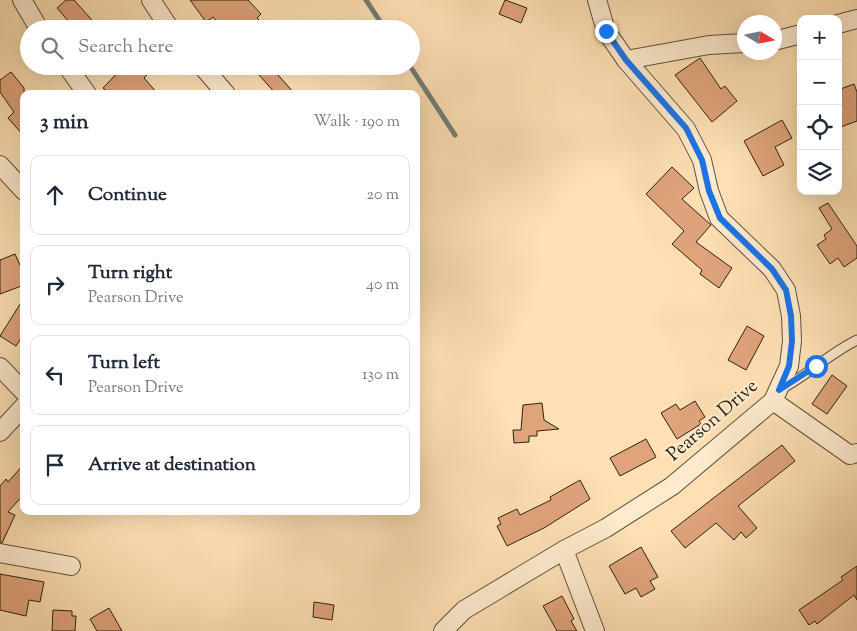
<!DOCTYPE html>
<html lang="en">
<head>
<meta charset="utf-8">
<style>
	:root { --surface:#fff; --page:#f6f6f7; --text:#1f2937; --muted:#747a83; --line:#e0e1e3 }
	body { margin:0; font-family:"Sorts Mill Goudy",serif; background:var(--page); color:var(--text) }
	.controls { position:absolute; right:15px; top:15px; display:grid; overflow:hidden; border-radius:10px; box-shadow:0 5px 20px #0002 }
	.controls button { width:45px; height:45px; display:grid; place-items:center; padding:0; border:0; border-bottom:1px solid var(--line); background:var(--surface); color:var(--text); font:25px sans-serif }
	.compass { position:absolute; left:737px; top:15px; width:45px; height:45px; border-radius:50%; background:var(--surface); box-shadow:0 5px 20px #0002; rotate:100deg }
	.stop { position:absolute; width:15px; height:15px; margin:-11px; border:4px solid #1a73e8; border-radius:50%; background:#fff }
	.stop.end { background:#1a73e8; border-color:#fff; box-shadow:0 1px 5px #0008 }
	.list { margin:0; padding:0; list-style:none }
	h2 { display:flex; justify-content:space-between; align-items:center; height:65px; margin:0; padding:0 20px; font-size:21px }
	h2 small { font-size:16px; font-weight:400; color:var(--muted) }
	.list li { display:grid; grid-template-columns:32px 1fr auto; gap:15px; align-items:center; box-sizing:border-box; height:80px; margin:0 10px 10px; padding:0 10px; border:1px solid var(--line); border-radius:10px }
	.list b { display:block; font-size:19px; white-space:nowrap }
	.list p { margin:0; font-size:16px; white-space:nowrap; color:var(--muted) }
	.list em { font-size:16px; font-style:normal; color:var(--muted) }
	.icon { flex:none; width:28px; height:28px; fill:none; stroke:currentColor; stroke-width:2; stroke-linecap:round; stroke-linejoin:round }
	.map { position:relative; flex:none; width:857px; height:631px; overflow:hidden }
	.search { position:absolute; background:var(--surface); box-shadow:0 5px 20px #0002; left:20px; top:20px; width:400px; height:55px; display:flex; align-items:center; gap:12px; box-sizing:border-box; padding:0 18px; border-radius:28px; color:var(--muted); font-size:19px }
	.panel { position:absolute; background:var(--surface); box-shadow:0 5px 20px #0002; left:20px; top:90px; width:400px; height:425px; border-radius:10px }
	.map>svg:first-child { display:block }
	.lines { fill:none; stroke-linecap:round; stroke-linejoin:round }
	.stream { stroke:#717e74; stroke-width:5 }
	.building { fill:#e0a47b; stroke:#2a2217 }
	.lane-casing { stroke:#5f523e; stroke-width:11 }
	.street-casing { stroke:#5f523e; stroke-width:20 }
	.lane { stroke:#feebce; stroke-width:9 }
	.street { stroke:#feebce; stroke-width:18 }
	.route { stroke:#1a73e8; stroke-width:6 }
	.labels { text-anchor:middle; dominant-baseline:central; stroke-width:4.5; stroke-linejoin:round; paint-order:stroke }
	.street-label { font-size:19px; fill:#2a2217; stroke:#feebce }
</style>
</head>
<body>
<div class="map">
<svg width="857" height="631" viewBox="0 0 857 631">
	<rect width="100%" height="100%" fill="#fee0b4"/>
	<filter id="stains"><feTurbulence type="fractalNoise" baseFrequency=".004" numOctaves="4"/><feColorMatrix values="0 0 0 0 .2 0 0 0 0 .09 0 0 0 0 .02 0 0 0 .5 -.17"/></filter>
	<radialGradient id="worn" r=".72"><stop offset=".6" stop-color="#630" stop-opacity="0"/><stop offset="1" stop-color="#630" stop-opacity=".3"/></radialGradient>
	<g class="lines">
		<g class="stream">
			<polyline points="366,0 385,29"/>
			<polyline points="410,66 455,135"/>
		</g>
	</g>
	<g class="building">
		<polygon points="66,0 74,0 100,29 75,29 57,8"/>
		<polygon points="190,0 248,0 261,14 257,18 261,22 255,29 223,29 213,17 206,22"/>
		<polygon points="505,0 527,8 521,23 499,14"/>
		<polygon points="700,58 721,89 725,86 737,101 712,122 675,75"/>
		<polygon points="124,66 138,66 147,75 144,78 158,94 110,94 103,88"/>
		<polygon points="251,66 270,66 295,94 276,94"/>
		<polygon points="11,72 24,88 24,136 8,118 14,112 0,92 0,80"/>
		<polygon points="854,84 857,92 857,121 838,128 838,90"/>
		<polygon points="782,120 792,138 775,147 784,165 763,176 744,141"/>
		<polygon points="672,167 694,188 682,199 711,225 696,242 732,268 719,288 700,274 702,270 672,244 684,231 646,194"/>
		<polygon points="828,203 857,246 857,258 844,267 838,258 830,264 817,245 826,239 824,235 832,229 819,208"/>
		<polygon points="15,254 24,274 24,285 0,294 0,260"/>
		<polygon points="24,298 24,334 16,346 0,336"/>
		<polygon points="747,326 764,336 746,370 728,360"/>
		<polygon points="832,375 847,386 827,414 812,404"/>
		<polygon points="695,401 705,417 699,421 701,424 677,439 661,413 676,404 680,410"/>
		<polygon points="542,403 544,420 559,429 537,431 537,436 529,436 529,442 514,443 513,430 521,430 523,405"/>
		<polygon points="646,439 656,457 620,476 610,458"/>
		<polygon points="782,445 795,461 738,506 757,528 746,538 741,532 734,540 716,523 685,548 671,531"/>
		<polygon points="24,464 24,494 8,512 15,515 2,543 0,543 0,486 6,479 8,482"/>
		<polygon points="580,480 590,499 544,528 507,546 497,526 501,524 498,518 517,509 520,515 551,500 550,497"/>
		<polygon points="641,547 658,577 650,581 655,589 641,597 636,588 625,594 609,566"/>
		<polygon points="857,566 857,600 854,595 817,624 815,621 809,625 799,610 843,580 841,577"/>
		<polygon points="0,574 44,582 40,602 29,600 26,616 0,610"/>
		<polygon points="562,596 574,619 571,621 577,631 557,631 543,606"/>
		<polygon points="314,602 334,605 332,620 313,617"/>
		<polygon points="109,608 122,631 97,631 90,619"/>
		<polygon points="53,610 72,611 72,616 76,616 75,631 52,631"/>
	</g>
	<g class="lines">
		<g class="lane-casing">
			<path id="lane" d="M781 389C808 375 830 353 857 340"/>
		</g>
		<g class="street-casing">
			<g id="street">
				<polyline points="22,0 39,29"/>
				<polyline points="151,0 170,29"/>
				<polyline points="838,24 857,19"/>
				<polyline points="774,41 801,34"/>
				<polyline points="626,60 709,45 744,43"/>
				<polyline points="67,66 87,94"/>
				<polyline points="202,66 226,94"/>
				<polyline points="0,165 24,191"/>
				<polyline points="0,367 24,392"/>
				<polyline points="773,401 850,455 857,453"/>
				<polyline points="0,432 24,406"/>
				<polyline points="564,550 595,631"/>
				<polyline points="0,553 71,566"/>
				<polyline points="443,631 464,610 564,550 606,528 672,486 773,401 789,366 792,341 791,316 786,290 772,269 719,218 709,191 702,160 686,129 626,60 606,31 597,0"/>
			</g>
		</g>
		<use href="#lane" class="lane"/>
		<use href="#street" class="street"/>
	</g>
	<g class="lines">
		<polyline class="route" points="606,31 626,60 686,128 702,160 709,191 720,218 772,269 786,290 791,316 792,341 789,366 779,390 816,366"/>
	</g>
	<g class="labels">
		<g class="street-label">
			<text transform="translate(713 421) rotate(-41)">Pearson Drive</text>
		</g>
	</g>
	<rect width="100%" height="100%" filter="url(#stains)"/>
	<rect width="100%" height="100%" fill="url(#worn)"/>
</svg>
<div class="controls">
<button>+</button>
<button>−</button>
<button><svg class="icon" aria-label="locate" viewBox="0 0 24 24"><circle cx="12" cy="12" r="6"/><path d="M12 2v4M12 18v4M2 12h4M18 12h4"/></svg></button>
<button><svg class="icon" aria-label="layers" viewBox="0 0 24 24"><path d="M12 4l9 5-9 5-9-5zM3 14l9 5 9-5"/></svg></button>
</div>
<svg class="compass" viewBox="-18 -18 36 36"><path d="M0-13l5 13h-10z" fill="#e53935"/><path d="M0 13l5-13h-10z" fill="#747a83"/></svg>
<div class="stop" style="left:816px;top:366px"></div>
<div class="stop end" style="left:606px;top:31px"></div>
<div class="search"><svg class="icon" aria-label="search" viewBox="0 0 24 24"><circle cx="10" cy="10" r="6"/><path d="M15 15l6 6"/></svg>Search here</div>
<section class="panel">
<h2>3 min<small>Walk · 190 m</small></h2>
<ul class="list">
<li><svg class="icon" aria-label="ahead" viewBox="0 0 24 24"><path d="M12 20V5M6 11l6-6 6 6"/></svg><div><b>Continue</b></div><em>20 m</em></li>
<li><svg class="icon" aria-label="right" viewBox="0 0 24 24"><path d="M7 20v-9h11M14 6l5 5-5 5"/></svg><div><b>Turn right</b><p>Pearson Drive</p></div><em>40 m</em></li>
<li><svg class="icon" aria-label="left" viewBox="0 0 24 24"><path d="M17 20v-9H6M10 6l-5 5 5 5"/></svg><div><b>Turn left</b><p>Pearson Drive</p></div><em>130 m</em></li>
<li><svg class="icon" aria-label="arrive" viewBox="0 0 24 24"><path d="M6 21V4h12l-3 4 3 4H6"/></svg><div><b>Arrive at destination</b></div></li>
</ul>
</section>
</div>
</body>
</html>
